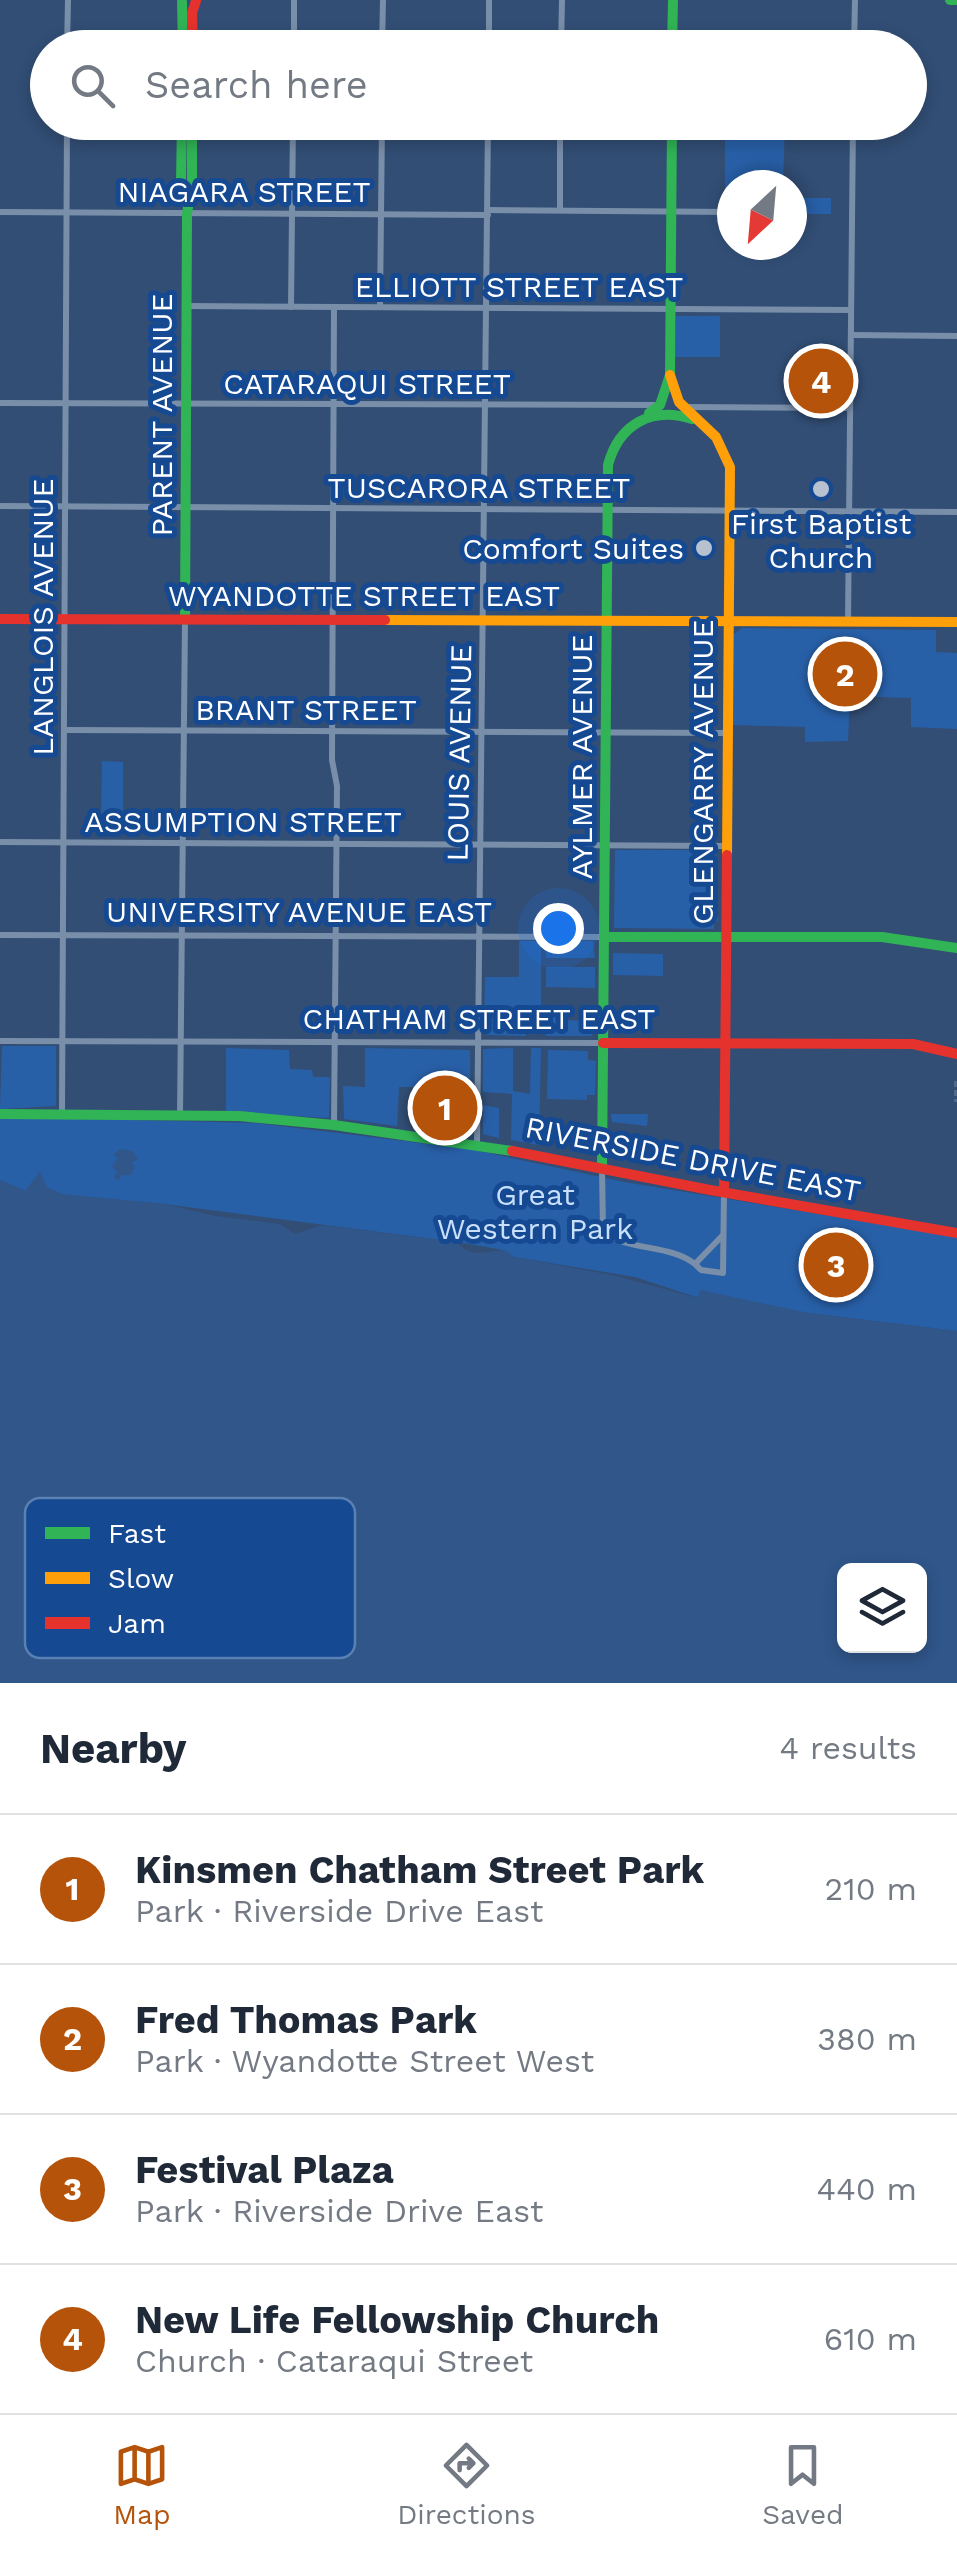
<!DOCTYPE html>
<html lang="en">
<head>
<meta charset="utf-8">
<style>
	:root { --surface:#fff; --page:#f2f2f3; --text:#1f2937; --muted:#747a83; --line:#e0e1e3; --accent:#b45309 }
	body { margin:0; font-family:"Work Sans",sans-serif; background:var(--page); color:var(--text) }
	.controls { position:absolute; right:30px; bottom:30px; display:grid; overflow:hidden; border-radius:15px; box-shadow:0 5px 15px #0003 }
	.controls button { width:90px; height:90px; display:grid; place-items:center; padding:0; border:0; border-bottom:2px solid var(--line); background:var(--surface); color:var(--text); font:50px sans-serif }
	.compass { position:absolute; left:717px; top:170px; width:90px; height:90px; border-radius:50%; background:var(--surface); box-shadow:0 5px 15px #0003; rotate:206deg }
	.you { position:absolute; left:558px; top:928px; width:35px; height:35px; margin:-25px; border:8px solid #fff; border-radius:50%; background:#1a73e8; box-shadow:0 0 0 15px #1a73e833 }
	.badge { display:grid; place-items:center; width:65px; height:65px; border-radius:50%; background:var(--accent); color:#fff; font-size:32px; font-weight:700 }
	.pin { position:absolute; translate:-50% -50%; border:5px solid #fff; box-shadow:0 2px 10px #0006 }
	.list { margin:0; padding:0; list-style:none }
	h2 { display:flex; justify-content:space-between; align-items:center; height:130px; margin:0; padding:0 40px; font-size:42px }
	h2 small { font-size:32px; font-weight:400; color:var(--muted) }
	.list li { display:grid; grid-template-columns:65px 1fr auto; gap:30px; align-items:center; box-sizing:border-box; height:150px; padding:0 40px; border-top:2px solid var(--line) }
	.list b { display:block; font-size:38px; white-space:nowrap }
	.list p { margin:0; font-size:32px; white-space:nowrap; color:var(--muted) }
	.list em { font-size:32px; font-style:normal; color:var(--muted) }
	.icon { flex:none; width:55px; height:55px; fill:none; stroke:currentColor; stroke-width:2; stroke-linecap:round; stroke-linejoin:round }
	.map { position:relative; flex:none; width:957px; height:1683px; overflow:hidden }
	.search { position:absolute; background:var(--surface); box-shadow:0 5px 15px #0003; left:30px; right:30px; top:30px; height:110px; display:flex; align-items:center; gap:25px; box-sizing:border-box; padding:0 35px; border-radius:55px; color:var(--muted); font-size:38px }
	.sheet { height:730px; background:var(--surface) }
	nav { display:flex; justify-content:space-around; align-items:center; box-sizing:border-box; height:140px; border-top:2px solid var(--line); background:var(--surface); font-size:28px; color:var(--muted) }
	nav a { display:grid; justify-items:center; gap:5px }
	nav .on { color:var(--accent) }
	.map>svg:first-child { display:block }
	.green { fill:#2860a8 }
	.water { fill:#30568a; fill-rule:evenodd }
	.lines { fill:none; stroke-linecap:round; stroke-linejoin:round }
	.street-tunnel { stroke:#51698a; stroke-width:6; stroke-dasharray:6 3; stroke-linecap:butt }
	.street { stroke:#798ea8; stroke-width:6 }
	.fast { stroke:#30b455; stroke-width:10 }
	.slow { stroke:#ff9f0a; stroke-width:10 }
	.jam { stroke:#e5322d; stroke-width:10 }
	.poi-dot { fill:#b7c1cf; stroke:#154992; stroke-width:4 }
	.labels { text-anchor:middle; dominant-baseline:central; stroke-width:10; stroke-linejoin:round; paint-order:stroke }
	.street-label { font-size:30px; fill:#fff; stroke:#154992 }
	.poi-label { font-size:30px; fill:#fff; stroke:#154992 }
	.park-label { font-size:30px; fill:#c9e0fc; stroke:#154992 }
	.key { fill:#154992; stroke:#5b80b3; stroke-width:2.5 }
	.key-label { font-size:28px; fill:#fff }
</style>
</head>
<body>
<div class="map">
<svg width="957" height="1683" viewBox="0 0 957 1683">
	<rect width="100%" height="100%" fill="#324e75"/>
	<g class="green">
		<polygon points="725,123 785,123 783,185 732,185 732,206 725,205"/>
		<rect x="802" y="198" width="29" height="16"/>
		<polygon points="676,316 720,316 720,357 675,357"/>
		<polygon points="742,628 936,630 936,652 957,653 957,729 911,727 911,698 850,696 848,741 805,742 805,727 732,725 734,634"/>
		<polygon points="102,761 123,762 123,820 101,820"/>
		<polygon points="615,850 716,850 718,921 714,922 714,929 614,928"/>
		<polygon points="519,941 541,941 541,1010 527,1010 526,1036 487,1035 484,1028 485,977 519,977"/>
		<polygon points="546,941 593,941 595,958 546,958"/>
		<polygon points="613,953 663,954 663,976 613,975"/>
		<polygon points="546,967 595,967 595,988 546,987"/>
		<polygon points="564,1010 564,1020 594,1021 592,1036 546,1036 546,1011"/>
		<polygon points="2,1046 56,1046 56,1106 0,1109"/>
		<polygon points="226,1048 289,1050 290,1069 312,1070 313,1077 330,1077 329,1118 226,1112"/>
		<polygon points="365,1048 470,1050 471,1137 418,1129 418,1087 399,1087 397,1126 344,1119 343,1086 365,1087"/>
		<polygon points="513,1048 513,1091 530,1094 531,1048 541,1048 539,1145 511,1140 512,1094 483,1092 483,1049"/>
		<polygon points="548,1050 588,1051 588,1060 596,1061 595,1095 587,1095 587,1100 547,1099"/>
		<polygon points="483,1105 499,1108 499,1138 483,1134"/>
		<polygon points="611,1114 648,1114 647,1126 612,1122"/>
		<polygon points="0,1117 255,1123 470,1149 624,1182 957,1237 957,1331 808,1313 700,1291 699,1298 635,1277 514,1257 503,1250 457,1242 164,1204 25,1191 0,1180"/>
		<polygon points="577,1127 593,1127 593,1149 589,1154 577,1152"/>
	</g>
	<g class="water">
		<polygon points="120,1149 132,1151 138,1159 131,1163 135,1166 131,1175 121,1175 119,1180 114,1178 117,1172 112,1166 118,1158 113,1155"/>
		<path d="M40 1171 47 1187 62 1194 164 1204 215 1216 280 1224 295 1234 322 1225 457 1242C471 1259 484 1251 504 1250L514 1257 612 1275 698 1298 700 1290 808 1313 957 1331V1683H0V1180L25 1191ZM920 1570V1646H844V1570Z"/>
	</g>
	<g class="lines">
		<polyline class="street-tunnel" points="957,1081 957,1102"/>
		<g class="street">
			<polyline points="67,48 68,0"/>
			<polyline points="294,48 294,0"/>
			<polyline points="382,48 383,0"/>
			<polyline points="489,48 489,0"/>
			<polyline points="561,48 562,0"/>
			<polyline points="854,48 855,0"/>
			<polyline points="488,210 732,212"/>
			<polyline points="560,210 560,122"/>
			<polyline points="0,212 488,215"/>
			<polyline points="186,306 851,310"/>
			<polyline points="291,307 293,122"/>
			<polyline points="334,307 332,760 337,786 334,1125"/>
			<polyline points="380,307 382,122"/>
			<polyline points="851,335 957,336"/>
			<polyline points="0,403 659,405"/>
			<polyline points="686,407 850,408"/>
			<polyline points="0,506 957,512"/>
			<polyline points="848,622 853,122"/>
			<polyline points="64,730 727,733"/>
			<polyline points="0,842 726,846"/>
			<polyline points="0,935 604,937"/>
			<polyline points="0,1041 603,1043"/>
			<polyline points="62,1113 67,122"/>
			<polyline points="180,1115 185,620"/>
			<polyline points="477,1144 488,122"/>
			<path d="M602 1169 603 1230C625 1252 668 1243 695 1264L723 1235"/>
			<polyline points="695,1264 701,1270 723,1273 724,1192"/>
		</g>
		<g class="fast">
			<polyline points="950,0 957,0"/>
			<polyline points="182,2 183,48"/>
			<polyline points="672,48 673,0"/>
			<polyline points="182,122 181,182 187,197"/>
			<polyline points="649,413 660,405 670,375 672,122"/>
			<polyline points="185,620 187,214 192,182 192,122"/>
			<polyline points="604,937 882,937 957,948"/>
			<polyline points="0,1114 239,1116 334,1125 512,1151"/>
			<path d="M602 1169 608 465C619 424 652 406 692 419"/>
		</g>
		<g class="slow">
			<polyline points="670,375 679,402 716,437 730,467 727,855"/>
			<polyline points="385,620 957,622"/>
		</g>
		<g class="jam">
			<polyline points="193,48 192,13 196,1"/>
			<polyline points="0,619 385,620"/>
			<polyline points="603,1043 913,1044 957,1054"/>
			<polyline points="512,1151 710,1190 957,1233"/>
			<polyline points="724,1192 727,855"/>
		</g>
	</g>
	<g class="poi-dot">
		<circle cx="821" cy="489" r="10"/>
		<circle cx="704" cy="548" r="10"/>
	</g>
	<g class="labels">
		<g class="street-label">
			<text x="244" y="191">NIAGARA STREET</text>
			<text x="519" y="286">ELLIOTT STREET EAST</text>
			<text x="367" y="383">CATARAQUI STREET</text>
			<text transform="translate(161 415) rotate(-90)">PARENT AVENUE</text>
			<text x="479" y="487">TUSCARORA STREET</text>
			<text x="364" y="595">WYANDOTTE STREET EAST</text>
			<text transform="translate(42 617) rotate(-90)">LANGLOIS AVENUE</text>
			<text x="306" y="709">BRANT STREET</text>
			<text transform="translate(459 753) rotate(-89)">LOUIS AVENUE</text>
			<text transform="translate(581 757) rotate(-90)">AYLMER AVENUE</text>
			<text transform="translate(702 772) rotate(-90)">GLENGARRY AVENUE</text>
			<text x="243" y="821">ASSUMPTION STREET</text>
			<text x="299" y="911">UNIVERSITY AVENUE EAST</text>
			<text x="479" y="1018">CHATHAM STREET EAST</text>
			<text transform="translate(693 1159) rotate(11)">RIVERSIDE DRIVE EAST</text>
		</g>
		<g class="poi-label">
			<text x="821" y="523">First Baptist<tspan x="821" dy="34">Church</tspan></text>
			<text x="684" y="548" text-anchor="end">Comfort Suites</text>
		</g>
		<g class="park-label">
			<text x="535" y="1194">Great<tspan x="535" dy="34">Western Park</tspan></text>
		</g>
	</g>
	<rect x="25" y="1498" width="330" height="160" rx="15" class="key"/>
	<rect x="45" y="1527" width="45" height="12" fill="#30b455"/>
	<rect x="45" y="1572" width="45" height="12" fill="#ff9f0a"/>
	<rect x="45" y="1617" width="45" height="12" fill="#e5322d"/>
	<g class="key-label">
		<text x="108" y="1543">Fast</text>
		<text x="108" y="1588">Slow</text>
		<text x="108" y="1633">Jam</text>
	</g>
</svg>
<div class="controls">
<button><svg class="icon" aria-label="layers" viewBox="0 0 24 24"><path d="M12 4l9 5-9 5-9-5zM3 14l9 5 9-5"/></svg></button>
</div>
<svg class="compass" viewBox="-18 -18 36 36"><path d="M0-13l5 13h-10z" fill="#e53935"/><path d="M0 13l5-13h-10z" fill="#747a83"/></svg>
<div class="you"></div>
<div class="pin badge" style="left:445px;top:1108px">1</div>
<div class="pin badge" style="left:845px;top:674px">2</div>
<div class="pin badge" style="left:836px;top:1265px">3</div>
<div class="pin badge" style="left:821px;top:381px">4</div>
<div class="search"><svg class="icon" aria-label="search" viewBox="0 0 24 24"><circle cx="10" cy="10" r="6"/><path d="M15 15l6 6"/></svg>Search here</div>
</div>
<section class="sheet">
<h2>Nearby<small>4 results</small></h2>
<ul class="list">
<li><span class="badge">1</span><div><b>Kinsmen Chatham Street Park</b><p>Park · Riverside Drive East</p></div><em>210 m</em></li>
<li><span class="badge">2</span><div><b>Fred Thomas Park</b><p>Park · Wyandotte Street West</p></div><em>380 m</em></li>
<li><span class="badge">3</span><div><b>Festival Plaza</b><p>Park · Riverside Drive East</p></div><em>440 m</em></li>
<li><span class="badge">4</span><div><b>New Life Fellowship Church</b><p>Church · Cataraqui Street</p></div><em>610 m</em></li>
</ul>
</section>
<nav>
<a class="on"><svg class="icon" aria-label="map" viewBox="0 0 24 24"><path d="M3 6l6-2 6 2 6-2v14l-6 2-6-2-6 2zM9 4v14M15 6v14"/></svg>Map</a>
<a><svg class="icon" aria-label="directions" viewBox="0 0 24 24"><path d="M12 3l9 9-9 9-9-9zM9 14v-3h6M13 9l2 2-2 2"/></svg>Directions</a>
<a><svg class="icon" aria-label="saved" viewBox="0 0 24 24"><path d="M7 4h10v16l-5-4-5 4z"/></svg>Saved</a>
</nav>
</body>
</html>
